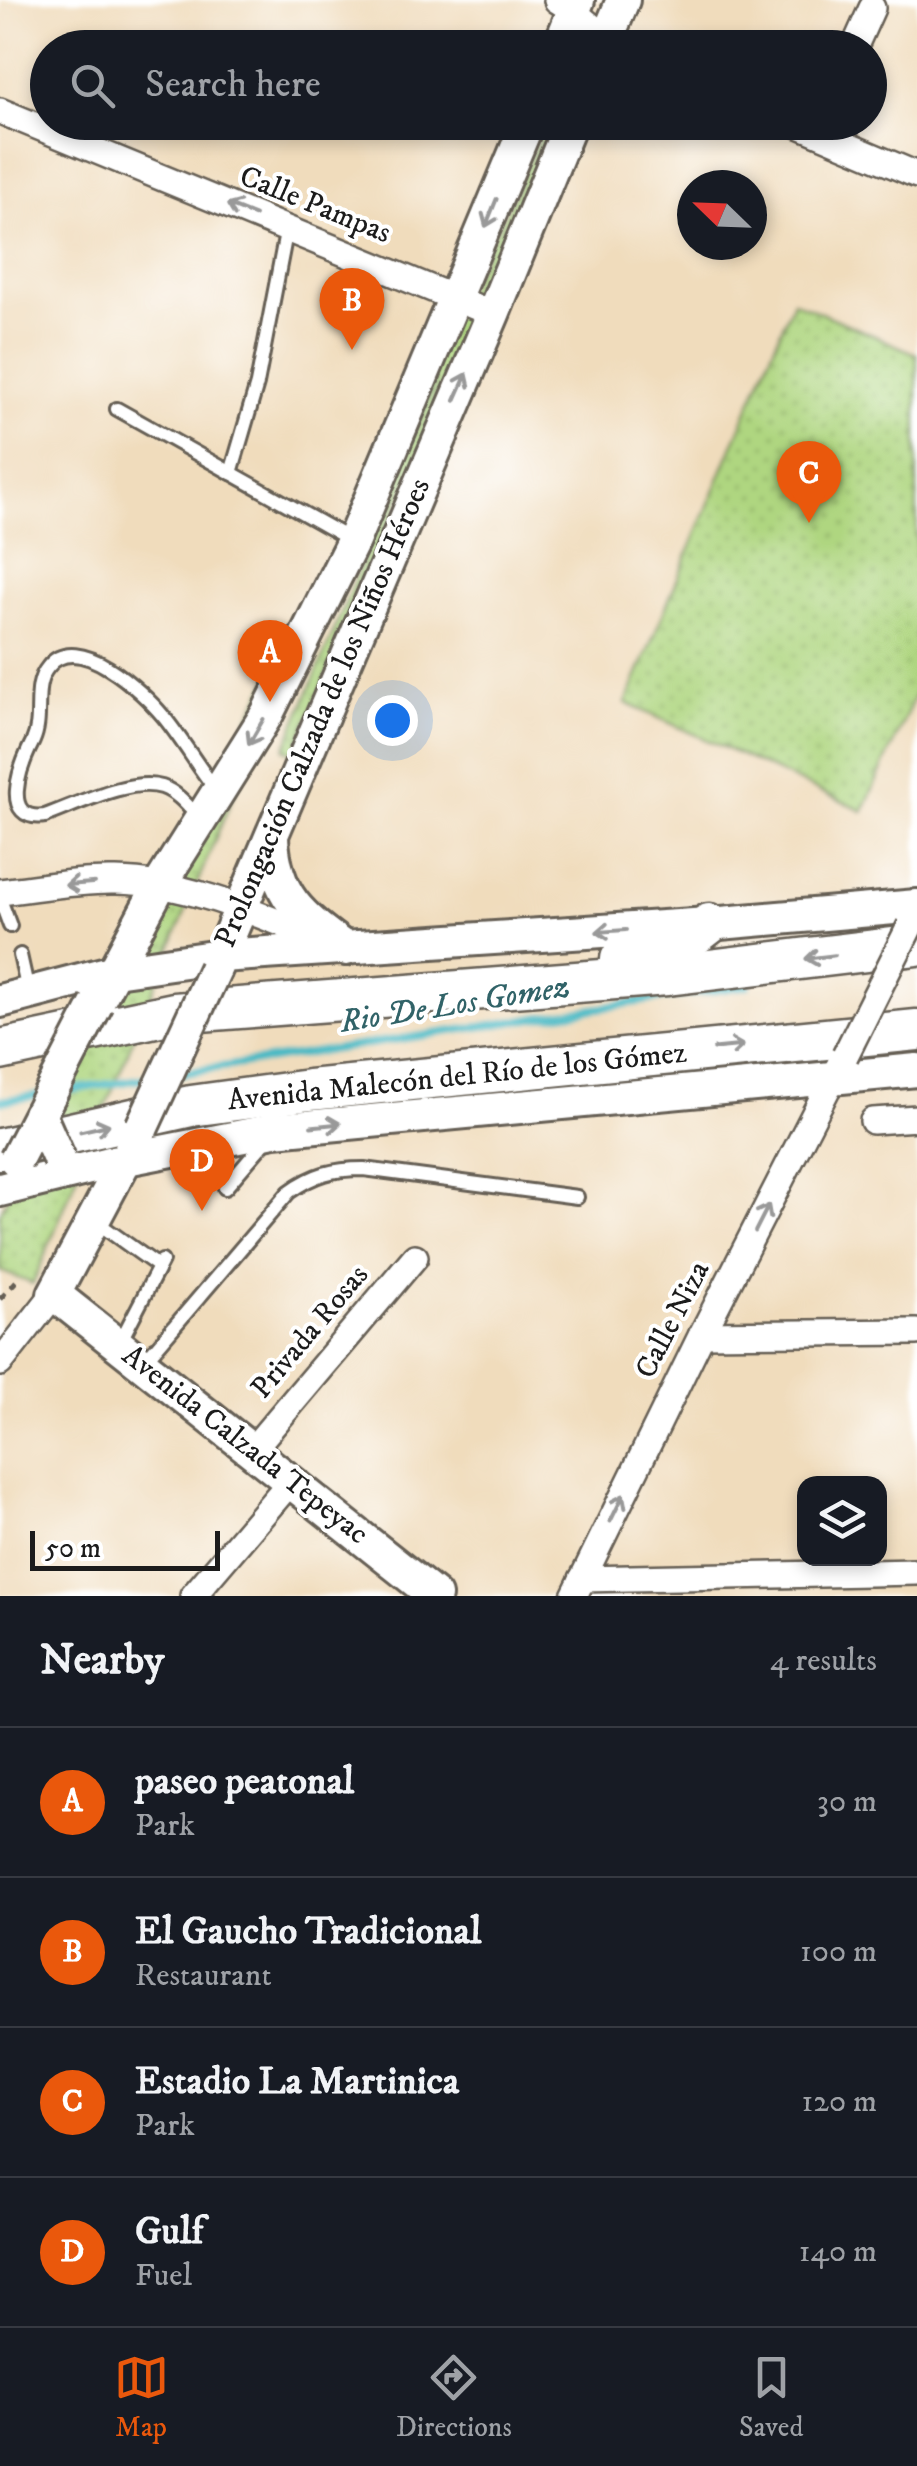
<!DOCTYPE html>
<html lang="en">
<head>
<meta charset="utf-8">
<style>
	:root { --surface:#171b24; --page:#242831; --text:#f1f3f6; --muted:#9ea1a6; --line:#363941; --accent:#ea580c }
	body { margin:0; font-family:"IM FELL DW Pica",serif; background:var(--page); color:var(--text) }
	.controls { position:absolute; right:30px; bottom:30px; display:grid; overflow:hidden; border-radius:20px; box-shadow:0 5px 15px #0003 }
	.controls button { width:90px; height:90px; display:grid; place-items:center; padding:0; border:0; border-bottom:2px solid var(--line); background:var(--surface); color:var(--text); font:50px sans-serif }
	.compass { position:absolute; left:677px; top:170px; width:90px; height:90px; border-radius:50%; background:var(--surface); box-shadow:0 5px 15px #0003; rotate:293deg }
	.scale { position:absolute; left:30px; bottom:25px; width:190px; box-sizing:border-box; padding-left:10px; border:5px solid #1c1c1c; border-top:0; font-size:28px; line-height:35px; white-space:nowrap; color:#1c1c1c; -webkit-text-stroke:8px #fff; paint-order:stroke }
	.you { position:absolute; left:392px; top:720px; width:35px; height:35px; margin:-25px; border:8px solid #fff; border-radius:50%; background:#1a73e8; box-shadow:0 0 0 15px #1a73e833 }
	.badge { display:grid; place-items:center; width:65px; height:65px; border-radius:50%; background:var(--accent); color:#fff; font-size:32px; font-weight:700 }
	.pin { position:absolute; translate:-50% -82px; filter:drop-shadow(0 2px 5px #0008) }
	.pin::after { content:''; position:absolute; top:52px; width:35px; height:30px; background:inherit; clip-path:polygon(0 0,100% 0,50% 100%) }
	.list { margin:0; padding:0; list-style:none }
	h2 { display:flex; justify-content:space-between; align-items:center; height:130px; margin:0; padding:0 40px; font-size:42px }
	h2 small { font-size:32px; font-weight:400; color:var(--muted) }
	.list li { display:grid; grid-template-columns:65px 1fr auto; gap:30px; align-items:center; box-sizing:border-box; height:150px; padding:0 40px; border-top:2px solid var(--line) }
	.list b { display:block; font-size:38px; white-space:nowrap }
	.list p { margin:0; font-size:32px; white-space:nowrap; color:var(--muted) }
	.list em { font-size:32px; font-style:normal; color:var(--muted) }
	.icon { flex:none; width:55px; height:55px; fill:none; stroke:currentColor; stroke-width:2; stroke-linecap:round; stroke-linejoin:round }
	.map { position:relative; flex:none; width:917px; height:1596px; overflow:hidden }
	.search { position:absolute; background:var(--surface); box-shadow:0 5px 15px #0003; left:30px; right:30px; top:30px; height:110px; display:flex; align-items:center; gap:25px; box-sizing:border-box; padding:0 35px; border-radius:55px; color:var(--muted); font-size:38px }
	.sheet { height:730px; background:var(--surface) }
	nav { display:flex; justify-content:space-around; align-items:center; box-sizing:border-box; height:140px; border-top:2px solid var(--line); background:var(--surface); font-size:28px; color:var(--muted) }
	nav a { display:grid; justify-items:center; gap:5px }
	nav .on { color:var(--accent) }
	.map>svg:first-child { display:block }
	.grass { fill:url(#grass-dots); stroke:#66794e; stroke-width:2.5 }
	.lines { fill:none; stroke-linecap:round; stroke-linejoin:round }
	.stream { stroke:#4bbac4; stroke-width:8 }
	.service-casing { stroke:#665f54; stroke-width:18 }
	.minor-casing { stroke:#665f54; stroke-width:30 }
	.tertiary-casing { stroke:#665f54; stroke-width:38 }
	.primary-casing { stroke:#665f54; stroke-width:45 }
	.path { stroke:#665f54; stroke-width:5; stroke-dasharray:8 8; stroke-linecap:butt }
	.service { stroke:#fff; stroke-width:12 }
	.minor { stroke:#fff; stroke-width:25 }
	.tertiary { stroke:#fff; stroke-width:32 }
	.primary { stroke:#fff; stroke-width:40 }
	.minor-bridge-casing { stroke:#665f54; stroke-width:30; stroke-linecap:butt }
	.tertiary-bridge-casing { stroke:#665f54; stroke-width:38; stroke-linecap:butt }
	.minor-bridge { stroke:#fff; stroke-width:25 }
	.tertiary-bridge { stroke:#fff; stroke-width:32 }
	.oneway { stroke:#999 }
	.labels { text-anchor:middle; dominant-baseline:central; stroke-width:8; stroke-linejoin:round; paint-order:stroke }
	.street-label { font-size:30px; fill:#1c1c1c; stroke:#fff }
	.water-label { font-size:32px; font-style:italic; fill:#316368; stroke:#fff }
</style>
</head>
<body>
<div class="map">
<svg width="917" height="1596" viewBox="0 0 917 1596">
	<defs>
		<pattern id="grass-dots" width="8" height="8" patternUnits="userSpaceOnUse" patternTransform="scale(2.5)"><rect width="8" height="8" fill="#afd680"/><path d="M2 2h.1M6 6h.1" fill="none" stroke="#96b76e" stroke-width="1.8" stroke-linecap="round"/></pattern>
	</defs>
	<rect width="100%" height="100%" fill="#fff"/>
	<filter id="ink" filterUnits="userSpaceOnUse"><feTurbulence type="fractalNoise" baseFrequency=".01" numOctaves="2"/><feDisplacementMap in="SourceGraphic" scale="20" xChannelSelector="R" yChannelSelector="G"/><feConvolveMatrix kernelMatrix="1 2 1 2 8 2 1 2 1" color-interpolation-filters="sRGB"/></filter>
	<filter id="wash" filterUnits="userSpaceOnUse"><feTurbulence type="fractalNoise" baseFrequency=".0048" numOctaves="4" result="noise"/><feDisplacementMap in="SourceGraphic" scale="40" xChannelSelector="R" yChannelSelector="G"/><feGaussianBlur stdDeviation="2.25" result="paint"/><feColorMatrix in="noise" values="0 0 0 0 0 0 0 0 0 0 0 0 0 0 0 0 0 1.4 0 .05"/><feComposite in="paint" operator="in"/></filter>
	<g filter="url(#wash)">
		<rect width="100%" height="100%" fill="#f0dcbc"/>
		<g class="grass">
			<polygon points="546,123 556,123 294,753 285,749 437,380 230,803 33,1284 0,1271 0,1213 34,1140 511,203"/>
			<polygon points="793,301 917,354 917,691 863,811 626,703"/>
		</g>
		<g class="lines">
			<g class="stream">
				<polyline points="177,1074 747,985"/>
				<polyline points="64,1091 154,1077"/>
				<polyline points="0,1101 40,1095"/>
			</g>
		</g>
	</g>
	<g filter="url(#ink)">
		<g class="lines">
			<g class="service-casing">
				<g id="service">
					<polyline points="117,409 351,540"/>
					<polyline points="231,473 257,384 287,228"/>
					<path d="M199 818C188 806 177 792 162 787 130 777 76 805 45 816 0 822 19 768 33 741 44 717 31 687 48 667 77 629 143 692 163 716 182 739 198 767 217 791"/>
					<polyline points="0,899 10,926"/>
					<polyline points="20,955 28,991"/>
					<polyline points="225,1188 269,1137"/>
					<polyline points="95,1221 158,1266"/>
					<polyline points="120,1342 162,1261"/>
					<path d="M143 1363 289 1192C314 1174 333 1169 364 1169L577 1197"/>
				</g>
			</g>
			<g class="minor-casing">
				<g id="minor">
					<path d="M557 0C581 14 597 36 623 48"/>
					<polyline points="854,48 872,8"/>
					<polyline points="0,111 493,314"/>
					<polyline points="792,122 917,175"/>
					<path d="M0 892C38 888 78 880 116 881 188 882 260 915 325 941"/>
					<polyline points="873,1121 917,1118"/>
					<polyline points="702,1334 917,1332"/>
					<polyline points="0,1363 54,1294"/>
					<polyline points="253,1449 415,1257"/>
					<polyline points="582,1579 917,1572"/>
					<polyline points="193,1596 291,1481"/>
					<polyline points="574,1596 702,1334 840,1064"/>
				</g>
			</g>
			<g class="tertiary-casing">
				<g id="tertiary">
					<polyline points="559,48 578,0"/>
					<polyline points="603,48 623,0"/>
					<path d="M272 838C275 897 301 916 346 949"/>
					<polyline points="215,969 493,314 571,122"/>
					<polyline points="0,1001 115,971 220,956 709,924 917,906"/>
					<polyline points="97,1003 159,886 267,714 353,541 528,122"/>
					<polyline points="131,1149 54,1294 435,1596"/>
					<polyline points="0,1190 126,1159 274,1130 917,1070"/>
				</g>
			</g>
			<g class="primary-casing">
				<g id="primary">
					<path d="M621 959C655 953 683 946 709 924"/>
					<polyline points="0,1050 174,1013 667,975 917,945"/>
					<polyline points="0,1149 191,1106 309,1090 917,1030"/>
				</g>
			</g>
			<polyline class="path" points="0,1299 20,1277"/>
			<use href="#service" class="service"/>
			<use href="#minor" class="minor"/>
			<use href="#tertiary" class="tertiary"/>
			<use href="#primary" class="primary"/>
			<g class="minor-bridge-casing">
				<polyline id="minor-bridge" points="845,1056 910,926"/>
			</g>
			<g class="tertiary-bridge-casing">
				<g id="tertiary-bridge">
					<polyline points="39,1114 59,1159"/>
					<polyline points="142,1127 215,969"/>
					<polyline points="16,1160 97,1003"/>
				</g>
			</g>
			<use href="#minor-bridge" class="minor-bridge"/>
			<use href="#tertiary-bridge" class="tertiary-bridge"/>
		</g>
		<defs><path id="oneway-shaft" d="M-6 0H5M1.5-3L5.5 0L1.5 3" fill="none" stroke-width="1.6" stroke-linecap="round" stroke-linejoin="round" transform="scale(2.5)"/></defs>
		<g class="oneway">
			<use href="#oneway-shaft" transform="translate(241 210) rotate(-158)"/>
			<use href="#oneway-shaft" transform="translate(491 213) rotate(112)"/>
			<use href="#oneway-shaft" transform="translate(461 387) rotate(-66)"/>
			<use href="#oneway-shaft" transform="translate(256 732) rotate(120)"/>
			<use href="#oneway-shaft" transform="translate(80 884) rotate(175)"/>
			<use href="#oneway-shaft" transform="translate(611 931) rotate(176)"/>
			<use href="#oneway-shaft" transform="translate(820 957) rotate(173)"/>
			<use href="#oneway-shaft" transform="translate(729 1047) rotate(-6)"/>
			<use href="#oneway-shaft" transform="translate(326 1125) rotate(-6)"/>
			<use href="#oneway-shaft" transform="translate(95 1128) rotate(-13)"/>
			<use href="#oneway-shaft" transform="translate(762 1218) rotate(-63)"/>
			<use href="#oneway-shaft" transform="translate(617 1508) rotate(-64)"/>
		</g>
	</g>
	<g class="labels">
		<g class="street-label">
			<text transform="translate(315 205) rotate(22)">Calle Pampas</text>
			<text transform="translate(323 713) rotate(-67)">Prolongación Calzada de los Niños Héroes</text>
			<text transform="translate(457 1077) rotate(-6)">Avenida Malecón del Río de los Gómez</text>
			<text transform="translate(673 1320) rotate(-63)">Calle Niza</text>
			<text transform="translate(310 1332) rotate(-50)">Privada Rosas</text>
			<text transform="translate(245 1445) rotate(38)">Avenida Calzada Tepeyac</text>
		</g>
		<g class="water-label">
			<text transform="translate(455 1005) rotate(-9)">Rio De Los Gomez</text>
		</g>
	</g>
</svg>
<div class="controls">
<button><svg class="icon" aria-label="layers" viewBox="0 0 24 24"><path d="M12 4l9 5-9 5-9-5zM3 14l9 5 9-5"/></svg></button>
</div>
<svg class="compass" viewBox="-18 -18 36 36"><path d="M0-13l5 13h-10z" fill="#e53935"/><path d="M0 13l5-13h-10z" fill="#9ea1a6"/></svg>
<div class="scale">50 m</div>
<div class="you"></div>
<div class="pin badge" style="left:270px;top:702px">A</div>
<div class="pin badge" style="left:352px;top:350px">B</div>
<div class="pin badge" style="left:809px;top:523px">C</div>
<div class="pin badge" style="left:202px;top:1211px">D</div>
<div class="search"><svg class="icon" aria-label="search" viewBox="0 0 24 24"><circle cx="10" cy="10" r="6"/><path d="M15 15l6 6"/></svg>Search here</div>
</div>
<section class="sheet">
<h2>Nearby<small>4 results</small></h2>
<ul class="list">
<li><span class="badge">A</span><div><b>paseo peatonal</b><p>Park</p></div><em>30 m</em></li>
<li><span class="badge">B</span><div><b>El Gaucho Tradicional</b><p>Restaurant</p></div><em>100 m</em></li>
<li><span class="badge">C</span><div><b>Estadio La Martinica</b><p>Park</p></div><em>120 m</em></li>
<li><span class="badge">D</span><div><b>Gulf</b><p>Fuel</p></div><em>140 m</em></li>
</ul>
</section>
<nav>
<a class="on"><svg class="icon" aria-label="map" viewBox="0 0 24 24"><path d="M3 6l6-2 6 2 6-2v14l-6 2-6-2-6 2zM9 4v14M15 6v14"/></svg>Map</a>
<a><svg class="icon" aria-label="directions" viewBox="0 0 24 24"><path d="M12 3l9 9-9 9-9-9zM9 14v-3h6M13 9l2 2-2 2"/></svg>Directions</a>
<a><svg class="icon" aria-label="saved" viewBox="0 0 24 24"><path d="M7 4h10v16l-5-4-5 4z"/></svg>Saved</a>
</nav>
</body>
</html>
